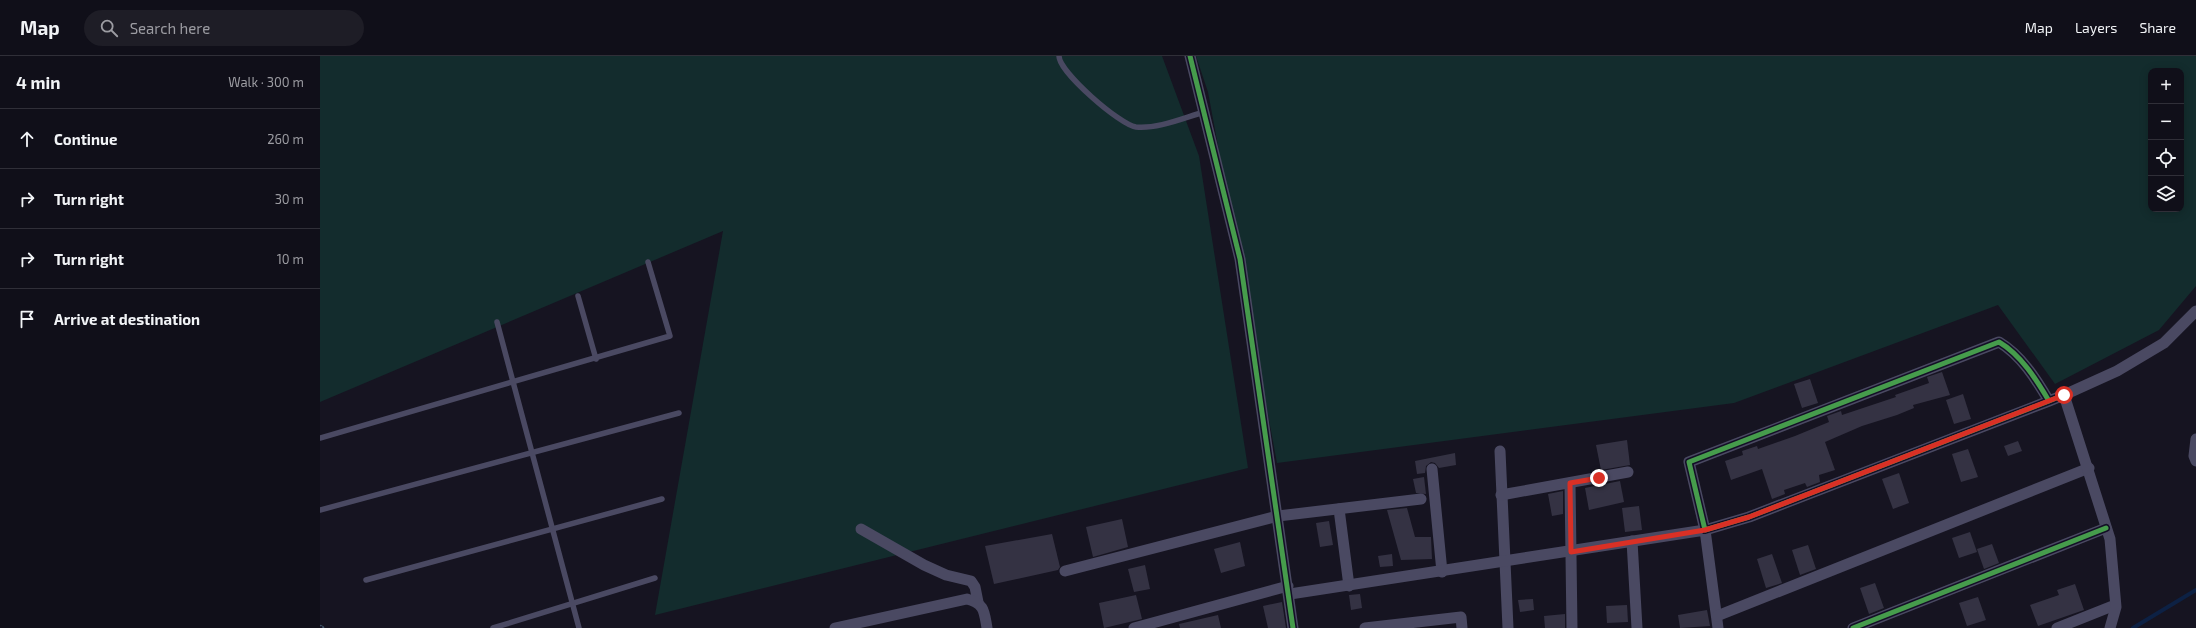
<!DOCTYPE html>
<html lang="en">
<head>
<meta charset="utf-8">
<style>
	:root { --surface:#100f19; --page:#1e1d26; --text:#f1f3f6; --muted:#9c9ca2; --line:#302f38 }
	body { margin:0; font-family:"Exo 2",sans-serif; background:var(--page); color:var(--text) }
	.controls { position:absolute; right:12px; top:12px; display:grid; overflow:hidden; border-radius:8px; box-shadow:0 2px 10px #0003 }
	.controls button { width:36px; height:36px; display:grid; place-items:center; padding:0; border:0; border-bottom:1px solid var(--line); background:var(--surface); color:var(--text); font:20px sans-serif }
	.stop { position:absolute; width:12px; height:12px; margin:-9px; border:3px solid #d93025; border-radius:50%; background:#fff }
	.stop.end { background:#d93025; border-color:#fff; box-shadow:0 1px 4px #0008 }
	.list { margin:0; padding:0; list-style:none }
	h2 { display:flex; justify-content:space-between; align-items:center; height:52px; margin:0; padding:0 16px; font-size:17px }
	h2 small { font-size:13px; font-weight:400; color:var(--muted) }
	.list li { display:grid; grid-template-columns:26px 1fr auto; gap:12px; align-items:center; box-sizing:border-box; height:60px; padding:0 16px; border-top:1px solid var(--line) }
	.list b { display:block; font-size:15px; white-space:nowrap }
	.list em { font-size:13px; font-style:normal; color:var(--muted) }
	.icon { flex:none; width:22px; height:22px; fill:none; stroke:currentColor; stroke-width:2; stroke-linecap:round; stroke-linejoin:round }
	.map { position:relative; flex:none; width:1876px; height:572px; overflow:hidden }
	header { display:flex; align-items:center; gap:24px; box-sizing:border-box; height:56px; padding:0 20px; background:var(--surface); border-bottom:1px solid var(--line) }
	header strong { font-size:19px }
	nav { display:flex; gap:22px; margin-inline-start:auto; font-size:14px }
	.search { width:280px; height:36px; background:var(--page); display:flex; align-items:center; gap:10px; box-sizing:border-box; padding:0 14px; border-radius:22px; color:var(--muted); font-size:15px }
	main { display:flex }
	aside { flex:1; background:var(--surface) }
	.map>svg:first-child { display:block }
	.green { fill:#132c2d; fill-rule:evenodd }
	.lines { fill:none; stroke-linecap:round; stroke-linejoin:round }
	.stream { stroke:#0d2144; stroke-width:4 }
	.building { fill:#343243 }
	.service { stroke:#4a4962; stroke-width:5.5 }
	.minor { stroke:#4a4962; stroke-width:11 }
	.rail-casing { stroke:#43596b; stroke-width:4.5 }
	.rail { stroke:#130f26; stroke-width:3; stroke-dasharray:9; stroke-linecap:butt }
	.cycleway-casing { stroke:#130f26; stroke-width:8 }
	.cycleway { stroke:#469c4c; stroke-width:5 }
	.route { stroke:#d93025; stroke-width:5 }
</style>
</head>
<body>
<header>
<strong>Map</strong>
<div class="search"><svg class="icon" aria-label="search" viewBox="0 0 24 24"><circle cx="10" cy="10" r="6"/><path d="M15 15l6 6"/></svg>Search here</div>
<nav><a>Map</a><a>Layers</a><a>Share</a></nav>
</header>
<main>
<aside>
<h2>4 min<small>Walk · 300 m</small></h2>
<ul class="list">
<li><svg class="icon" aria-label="ahead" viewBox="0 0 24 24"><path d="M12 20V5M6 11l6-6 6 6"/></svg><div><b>Continue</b></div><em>260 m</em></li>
<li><svg class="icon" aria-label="right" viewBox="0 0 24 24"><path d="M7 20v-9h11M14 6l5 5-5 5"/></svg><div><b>Turn right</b></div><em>30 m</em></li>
<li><svg class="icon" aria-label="right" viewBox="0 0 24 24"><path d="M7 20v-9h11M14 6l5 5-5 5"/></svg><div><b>Turn right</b></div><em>10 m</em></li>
<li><svg class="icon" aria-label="arrive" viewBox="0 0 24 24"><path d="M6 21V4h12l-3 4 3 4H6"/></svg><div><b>Arrive at destination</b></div></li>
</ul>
</aside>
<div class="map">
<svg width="1876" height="572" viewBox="0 0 1876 572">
	<rect width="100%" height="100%" fill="#161421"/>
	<g class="green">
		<polygon points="0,0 842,0 879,100 928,412 335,559 403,175 0,346"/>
		<path d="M876 0H1876V230L1839 274 1735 328 1678 249 1414 347 957 407 888 36ZM1831 15H1861V153H1831Z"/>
	</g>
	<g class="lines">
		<polyline class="stream" points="1813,572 1876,534"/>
	</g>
	<g class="building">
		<polygon points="1622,316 1630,339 1593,349 1594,352 1577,359 1542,370 1505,386 1515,414 1499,419 1500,426 1487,431 1485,427 1464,434 1465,438 1452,443 1442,413 1411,424 1405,405 1423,399 1422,395 1437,390 1438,393 1475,380 1509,366 1507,360 1521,355 1522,359 1576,341 1575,339 1609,327 1607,321"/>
		<polygon points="1490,323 1498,347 1482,352 1474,328"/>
		<polygon points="1643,338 1651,363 1634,368 1626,344"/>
		<polygon points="1307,384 1310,409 1281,414 1276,389"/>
		<polygon points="1698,385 1702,395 1688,400 1684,390"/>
		<polygon points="1648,393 1658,421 1641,426 1632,398"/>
		<polygon points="1135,397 1136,409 1119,412 1115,407 1111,406 1106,410 1105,417 1097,418 1095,405"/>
		<polygon points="1579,417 1589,447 1573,453 1562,423"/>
		<polygon points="1104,421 1106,438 1096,437 1093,423"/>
		<polygon points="1300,425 1304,446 1269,454 1265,432"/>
		<polygon points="1243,435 1243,458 1232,460 1228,438"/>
		<polygon points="1319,450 1322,474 1305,476 1302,452"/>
		<polygon points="1087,452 1095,481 1111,481 1112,503 1081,504 1067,454"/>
		<polygon points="802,463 808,491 773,501 766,471"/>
		<polygon points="1009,465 1013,489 1000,491 996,467"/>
		<polygon points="1650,476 1657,496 1639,502 1632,482"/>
		<polygon points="732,478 740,511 738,514 674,528 665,490"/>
		<polygon points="920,486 925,510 901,517 894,493"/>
		<polygon points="1672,488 1679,507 1664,513 1657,493"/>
		<polygon points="1488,489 1496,513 1480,519 1472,494"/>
		<polygon points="1072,498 1073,510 1060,511 1058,500"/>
		<polygon points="1452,498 1462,527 1446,532 1437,503"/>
		<polygon points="825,509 830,533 814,536 808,513"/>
		<polygon points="1555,527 1564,552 1549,558 1540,532"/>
		<polygon points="1755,528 1764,554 1718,570 1710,549 1739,539 1737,534"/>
		<polygon points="1040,538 1042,552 1031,554 1029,539"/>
		<polygon points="816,539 822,563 784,572 779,547"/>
		<polygon points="1658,541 1666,564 1647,570 1639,547"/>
		<polygon points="1213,543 1214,554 1200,556 1198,544"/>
		<polygon points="962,546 966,572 948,572 943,550"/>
		<polygon points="1307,549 1308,566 1287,567 1286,550"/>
		<polygon points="1387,554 1390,570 1360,572 1358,559"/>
		<polygon points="1245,558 1245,572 1225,572 1224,560"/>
		<polygon points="898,559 901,572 860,572 859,568"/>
	</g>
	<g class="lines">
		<g class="service">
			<path d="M739 0C739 16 800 69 816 71 838 73 863 62 884 56"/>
			<polyline points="258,240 276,303"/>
			<polyline points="177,266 259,572"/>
			<polyline points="0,382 350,280 328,206"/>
			<polyline points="0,454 359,357"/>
			<polyline points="46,524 342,443"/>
			<polyline points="173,572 335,522"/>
		</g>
		<g class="minor">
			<polyline points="870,0 920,203 973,572"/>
			<path d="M1729 345C1716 323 1701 299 1679 286L1369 406 1385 474 1429 461 1729 345 1744 339"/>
			<polyline points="1876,383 1874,400 1876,405"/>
			<polyline points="1180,395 1188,572"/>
			<polyline points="1112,413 1122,516"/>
			<polyline points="1250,427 1252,572"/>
			<polyline points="1181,439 1308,416"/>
			<polyline points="1019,453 1029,530"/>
			<polyline points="541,473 604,509 626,519 651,525 655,531 658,546"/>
			<polyline points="1312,485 1317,572"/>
			<polyline points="745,515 958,460 1101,443"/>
			<polyline points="970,538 1385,474 1398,572"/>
			<polyline points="1397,560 1769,412"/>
			<path d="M515 572 647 543C665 548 664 555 667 572"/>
			<polyline points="814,572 968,530"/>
			<polyline points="1045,572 1141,561 1142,572"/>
			<polyline points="1533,572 1786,472"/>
			<polyline points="1737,572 1795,549"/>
			<polyline points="1790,572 1796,551 1790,483 1744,339 1797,315 1844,287 1876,255"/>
		</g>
		<g class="rail-casing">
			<polyline id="rail" points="0,571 2,572"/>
		</g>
		<use href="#rail" class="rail"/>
		<g class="cycleway-casing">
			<g id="cycleway">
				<polyline points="870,0 920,203 973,572"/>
				<path d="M1729 345C1716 323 1701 299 1679 286L1369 406 1385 474 1429 461 1729 345 1744 339"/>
				<polyline points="1533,572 1786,472"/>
			</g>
		</g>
		<use href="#cycleway" class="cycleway"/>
	</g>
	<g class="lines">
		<polyline class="route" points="1279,422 1250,427 1251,496 1385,474 1429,461 1744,339"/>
	</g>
</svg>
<div class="controls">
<button>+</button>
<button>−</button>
<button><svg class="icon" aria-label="locate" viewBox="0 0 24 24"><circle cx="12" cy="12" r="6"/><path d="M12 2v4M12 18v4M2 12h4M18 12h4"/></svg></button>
<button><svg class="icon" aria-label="layers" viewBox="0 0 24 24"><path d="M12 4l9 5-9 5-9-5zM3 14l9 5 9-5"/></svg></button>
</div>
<div class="stop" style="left:1744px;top:339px"></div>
<div class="stop end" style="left:1279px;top:422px"></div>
</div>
</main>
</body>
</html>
